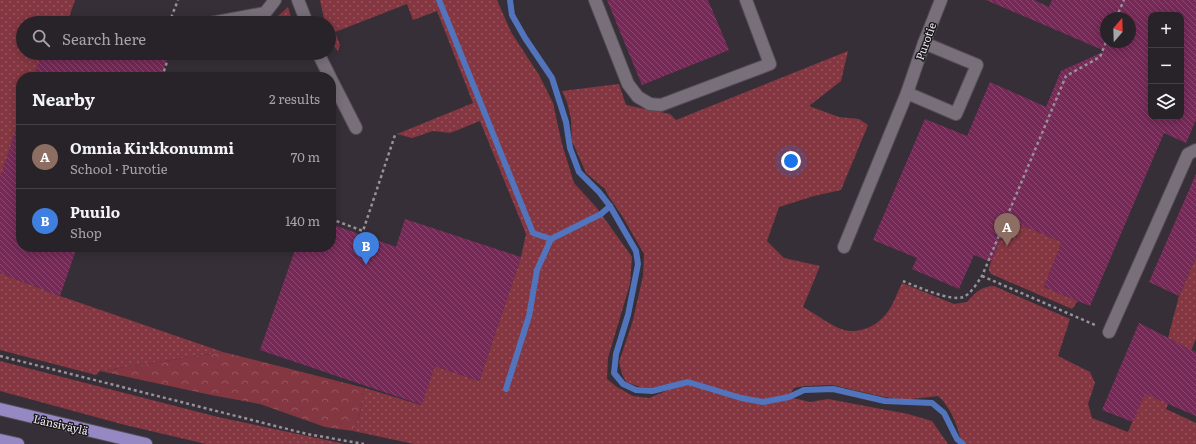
<!DOCTYPE html>
<html lang="en">
<head>
<meta charset="utf-8">
<style>
	:root { --surface:#282329; --page:#302b31; --text:#f1f3f6; --muted:#a5a4a8; --line:#444046; --accent:#8c9099 }
	body { margin:0; font-family:Literata,serif; background:var(--page); color:var(--text) }
	.controls { position:absolute; right:12px; top:12px; display:grid; overflow:hidden; border-radius:8px; box-shadow:0 2px 10px #0003 }
	.controls button { width:36px; height:36px; display:grid; place-items:center; padding:0; border:0; border-bottom:1px solid var(--line); background:var(--surface); color:var(--text); font:20px sans-serif }
	.compass { position:absolute; left:1100px; top:12px; width:36px; height:36px; border-radius:50%; background:var(--surface); box-shadow:0 2px 10px #0003; rotate:19deg }
	.you { position:absolute; left:791px; top:161px; width:14px; height:14px; margin:-10px; border:3px solid #fff; border-radius:50%; background:#1a73e8; box-shadow:0 0 0 6px #1a73e833 }
	.badge { display:grid; place-items:center; width:26px; height:26px; border-radius:50%; background:var(--accent); color:#fff; font-size:13px; font-weight:700 }
	.pin { position:absolute; translate:-50% -33px; filter:drop-shadow(0 1px 2px #0008) }
	.pin::after { content:''; position:absolute; top:21px; width:14px; height:12px; background:inherit; clip-path:polygon(0 0,100% 0,50% 100%) }
	.list { margin:0; padding:0; list-style:none }
	h2 { display:flex; justify-content:space-between; align-items:center; height:52px; margin:0; padding:0 16px; font-size:17px }
	h2 small { font-size:13px; font-weight:400; color:var(--muted) }
	.list li { display:grid; grid-template-columns:26px 1fr auto; gap:12px; align-items:center; box-sizing:border-box; height:64px; padding:0 16px; border-top:1px solid var(--line) }
	.list b { display:block; font-size:15px; white-space:nowrap }
	.list p { margin:0; font-size:13px; white-space:nowrap; color:var(--muted) }
	.list em { font-size:13px; font-style:normal; color:var(--muted) }
	.icon { flex:none; width:22px; height:22px; fill:none; stroke:currentColor; stroke-width:2; stroke-linecap:round; stroke-linejoin:round }
	.map { position:relative; flex:none; width:1196px; height:444px; overflow:hidden }
	.search { position:absolute; background:var(--surface); box-shadow:0 2px 10px #0003; left:16px; top:16px; width:320px; height:44px; display:flex; align-items:center; gap:10px; box-sizing:border-box; padding:0 14px; border-radius:22px; color:var(--muted); font-size:15px }
	.panel { position:absolute; background:var(--surface); box-shadow:0 2px 10px #0003; left:16px; top:72px; width:320px; height:180px; border-radius:16px }
	.map>svg:first-child { display:block }
	.grass { fill:url(#grass-dots) }
	.forest { fill:url(#forest-crowns) }
	.lines { fill:none; stroke-linecap:round; stroke-linejoin:round }
	.stream { stroke:#5174bc; stroke-width:6 }
	.building { fill:url(#building-back-hatch); fill-rule:evenodd }
	.minor-casing { stroke:#544e55; stroke-width:14 }
	.major-casing { stroke:#544e55; stroke-width:14 }
	.path { stroke:#979198; stroke-width:2.5; stroke-dasharray:3 3; stroke-linecap:butt }
	.minor { stroke:#786f7a; stroke-width:12 }
	.major { stroke:#9689c3; stroke-width:12 }
	.labels { text-anchor:middle; dominant-baseline:central; stroke-width:3; stroke-linejoin:round; paint-order:stroke }
	.street-label { font-size:11px; fill:#efeaf0; stroke:#1b181c }
</style>
</head>
<body>
<div class="map">
<svg width="1196" height="444" viewBox="0 0 1196 444">
	<defs>
		<pattern id="grass-dots" width="8" height="8" patternUnits="userSpaceOnUse"><rect width="8" height="8" fill="#843741"/><path d="M2 2h.1M6 6h.1" fill="none" stroke="#96545d" stroke-width="1.8" stroke-linecap="round"/></pattern>
		<pattern id="forest-crowns" width="20" height="18" patternUnits="userSpaceOnUse"><rect width="20" height="18" fill="#843741"/><path d="M2 6a3 3 0 1 1 6 0M12 15a3 3 0 1 1 6 0" fill="none" stroke="#96545d"/></pattern>
		<pattern id="building-back-hatch" width="6" height="6" patternUnits="userSpaceOnUse"><rect width="6" height="6" fill="#762957"/><path d="M-1 5l2 2M0 0l6 6M5-1l2 2" fill="none" stroke="#8a486f"/></pattern>
	</defs>
	<rect width="100%" height="100%" fill="#362f37"/>
	<g class="grass">
		<polygon points="0,0 75,0 67,23 60,23 54,20 53,23 23,23 23,53 42,53 34,77 21,77 21,116 0,178"/>
		<path d="M320 0H497L511 32 539 75 553 103 562 144 574 183 597 208 632 257 630 284 608 358 607 379 617 387 633 396 649 398 687 382 674 383 651 388 640 387 626 382 622 374 619 362 633 320 643 276 644 254 621 214 609 197 605 189 586 173 572 141 571 119 567 102 562 91 619 84 626 105 670 114 676 120 848 51 841 81 809 106 839 117 859 119 868 125 841 190 814 196 779 207 767 241 784 258 820 266 803 307C816 314 831 326 844 330 859 334 877 326 886 314 893 306 897 293 902 283L954 304 967 302C976 292 980 287 994 286L1070 319 1058 356 1090 372 1095 383 1088 404 1092 418 1128 432 1168 338 1179 296 1196 257V339L1166 409 1196 423V444H967L960 439C959 426 948 404 938 396L903 400 884 397 832 385 804 386 794 388 789 397 810 402 828 399 908 414 932 421 948 444H414L353 431 359 417 365 388 421 405 435 366 479 381 521 257 526 234 480 121 450 133 433 131 412 138 397 134 473 103 437 11 413 20 407 4 335 32 340 45 338 51 330 42 329 23H325Z"/>
		<polygon points="288,7 293,23 275,23 278,16"/>
		<polygon points="1019,196 1019,224 1062,242 1044,287 1078,301 1072,309 991,274 989,271 989,267"/>
		<polygon points="0,273 60,296 223,352 100,371 96,375 0,350"/>
		<polygon points="0,361 218,417 345,444 206,444 125,425 0,391"/>
	</g>
	<polygon class="forest" points="223,352 365,388 359,417 353,431 325,427 260,404 211,395 100,371"/>
	<g class="lines">
		<g class="stream">
			<polyline points="439,0 533,233 551,239"/>
			<polyline points="510,0 512,15 525,38 552,78 566,122 570,148 579,172 599,192 610,206 636,251 638,264 628,315 616,354 614,373 623,384 636,390 652,391 688,382 741,398 763,402 789,397 804,390 833,389 885,401 932,403 944,413 957,439 963,444"/>
			<polyline points="506,389 529,316 537,270 551,239 601,214 610,206"/>
		</g>
	</g>
	<g class="building">
		<polygon points="607,0 708,0 729,50 642,85"/>
		<path d="M986 0H1034L1049 7 1052 0H1196V120L1186 143 1164 133 1090 306 1044 287 1062 242 1009 220 991 262 974 255 959 289 912 269 917 258 873 240 925 119 967 136 990 82 1046 107 1061 71 1105 51ZM1151 15H1181V117H1151ZM1106 18H1130V42H1106Z"/>
		<polygon points="42,53 145,53 167,60 161,77 34,77"/>
		<polygon points="18,125 21,126 21,247 77,247 60,296 0,273 0,178"/>
		<polygon points="1196,174 1196,257 1179,296 1149,282"/>
		<polygon points="405,219 521,257 479,381 435,366 422,405 260,350 296,247 331,247 331,224 396,247"/>
		<polygon points="1139,323 1196,352 1196,416 1145,394 1133,422 1102,410"/>
	</g>
	<g class="lines">
		<g class="minor-casing">
			<g id="minor">
				<polyline points="298,0 307,23"/>
				<polyline points="595,0 628,84 638,97 650,104 661,105 770,64 746,0"/>
				<polyline points="211,23 265,13 275,0"/>
				<polyline points="318,53 330,77"/>
				<polyline points="331,79 356,128"/>
				<polyline points="907,93 956,114 977,65 924,43"/>
				<polyline points="844,247 907,93 924,43 941,0"/>
				<polyline points="1109,332 1188,154 1196,150"/>
			</g>
		</g>
		<g class="major-casing">
			<g id="major">
				<polyline points="0,409 146,444"/>
				<polyline points="0,440 18,444"/>
			</g>
		</g>
		<g class="path">
			<polyline points="1116,18 1124,0"/>
			<polyline points="169,23 178,0"/>
			<polyline points="162,77 170,53"/>
			<polyline points="331,219 363,231 395,135"/>
			<polyline points="982,276 1095,325"/>
			<path d="M903 281C915 286 952 302 963 297 971 294 977 283 982 276L1066 76 1100 57 1106 42"/>
			<polyline points="0,356 307,434 364,444"/>
		</g>
		<use href="#minor" class="minor"/>
		<use href="#major" class="major"/>
	</g>
	<g class="labels">
		<g class="street-label">
			<text transform="translate(925 41) rotate(-70)">Purotie</text>
			<text transform="translate(61 424) rotate(13)">Länsiväylä</text>
		</g>
	</g>
</svg>
<div class="controls">
<button>+</button>
<button>−</button>
<button><svg class="icon" aria-label="layers" viewBox="0 0 24 24"><path d="M12 4l9 5-9 5-9-5zM3 14l9 5 9-5"/></svg></button>
</div>
<svg class="compass" viewBox="-18 -18 36 36"><path d="M0-13l5 13h-10z" fill="#e53935"/><path d="M0 13l5-13h-10z" fill="#a5a4a8"/></svg>
<div class="you"></div>
<div class="pin badge" style="left:1007px;top:246px;background:#8d6e63">A</div>
<div class="pin badge" style="left:366px;top:265px;background:#3f7fe0">B</div>
<div class="search"><svg class="icon" aria-label="search" viewBox="0 0 24 24"><circle cx="10" cy="10" r="6"/><path d="M15 15l6 6"/></svg>Search here</div>
<section class="panel">
<h2>Nearby<small>2 results</small></h2>
<ul class="list">
<li><span class="badge" style="background:#8d6e63">A</span><div><b>Omnia Kirkkonummi</b><p>School · Purotie</p></div><em>70 m</em></li>
<li><span class="badge" style="background:#3f7fe0">B</span><div><b>Puuilo</b><p>Shop</p></div><em>140 m</em></li>
</ul>
</section>
</div>
</body>
</html>
